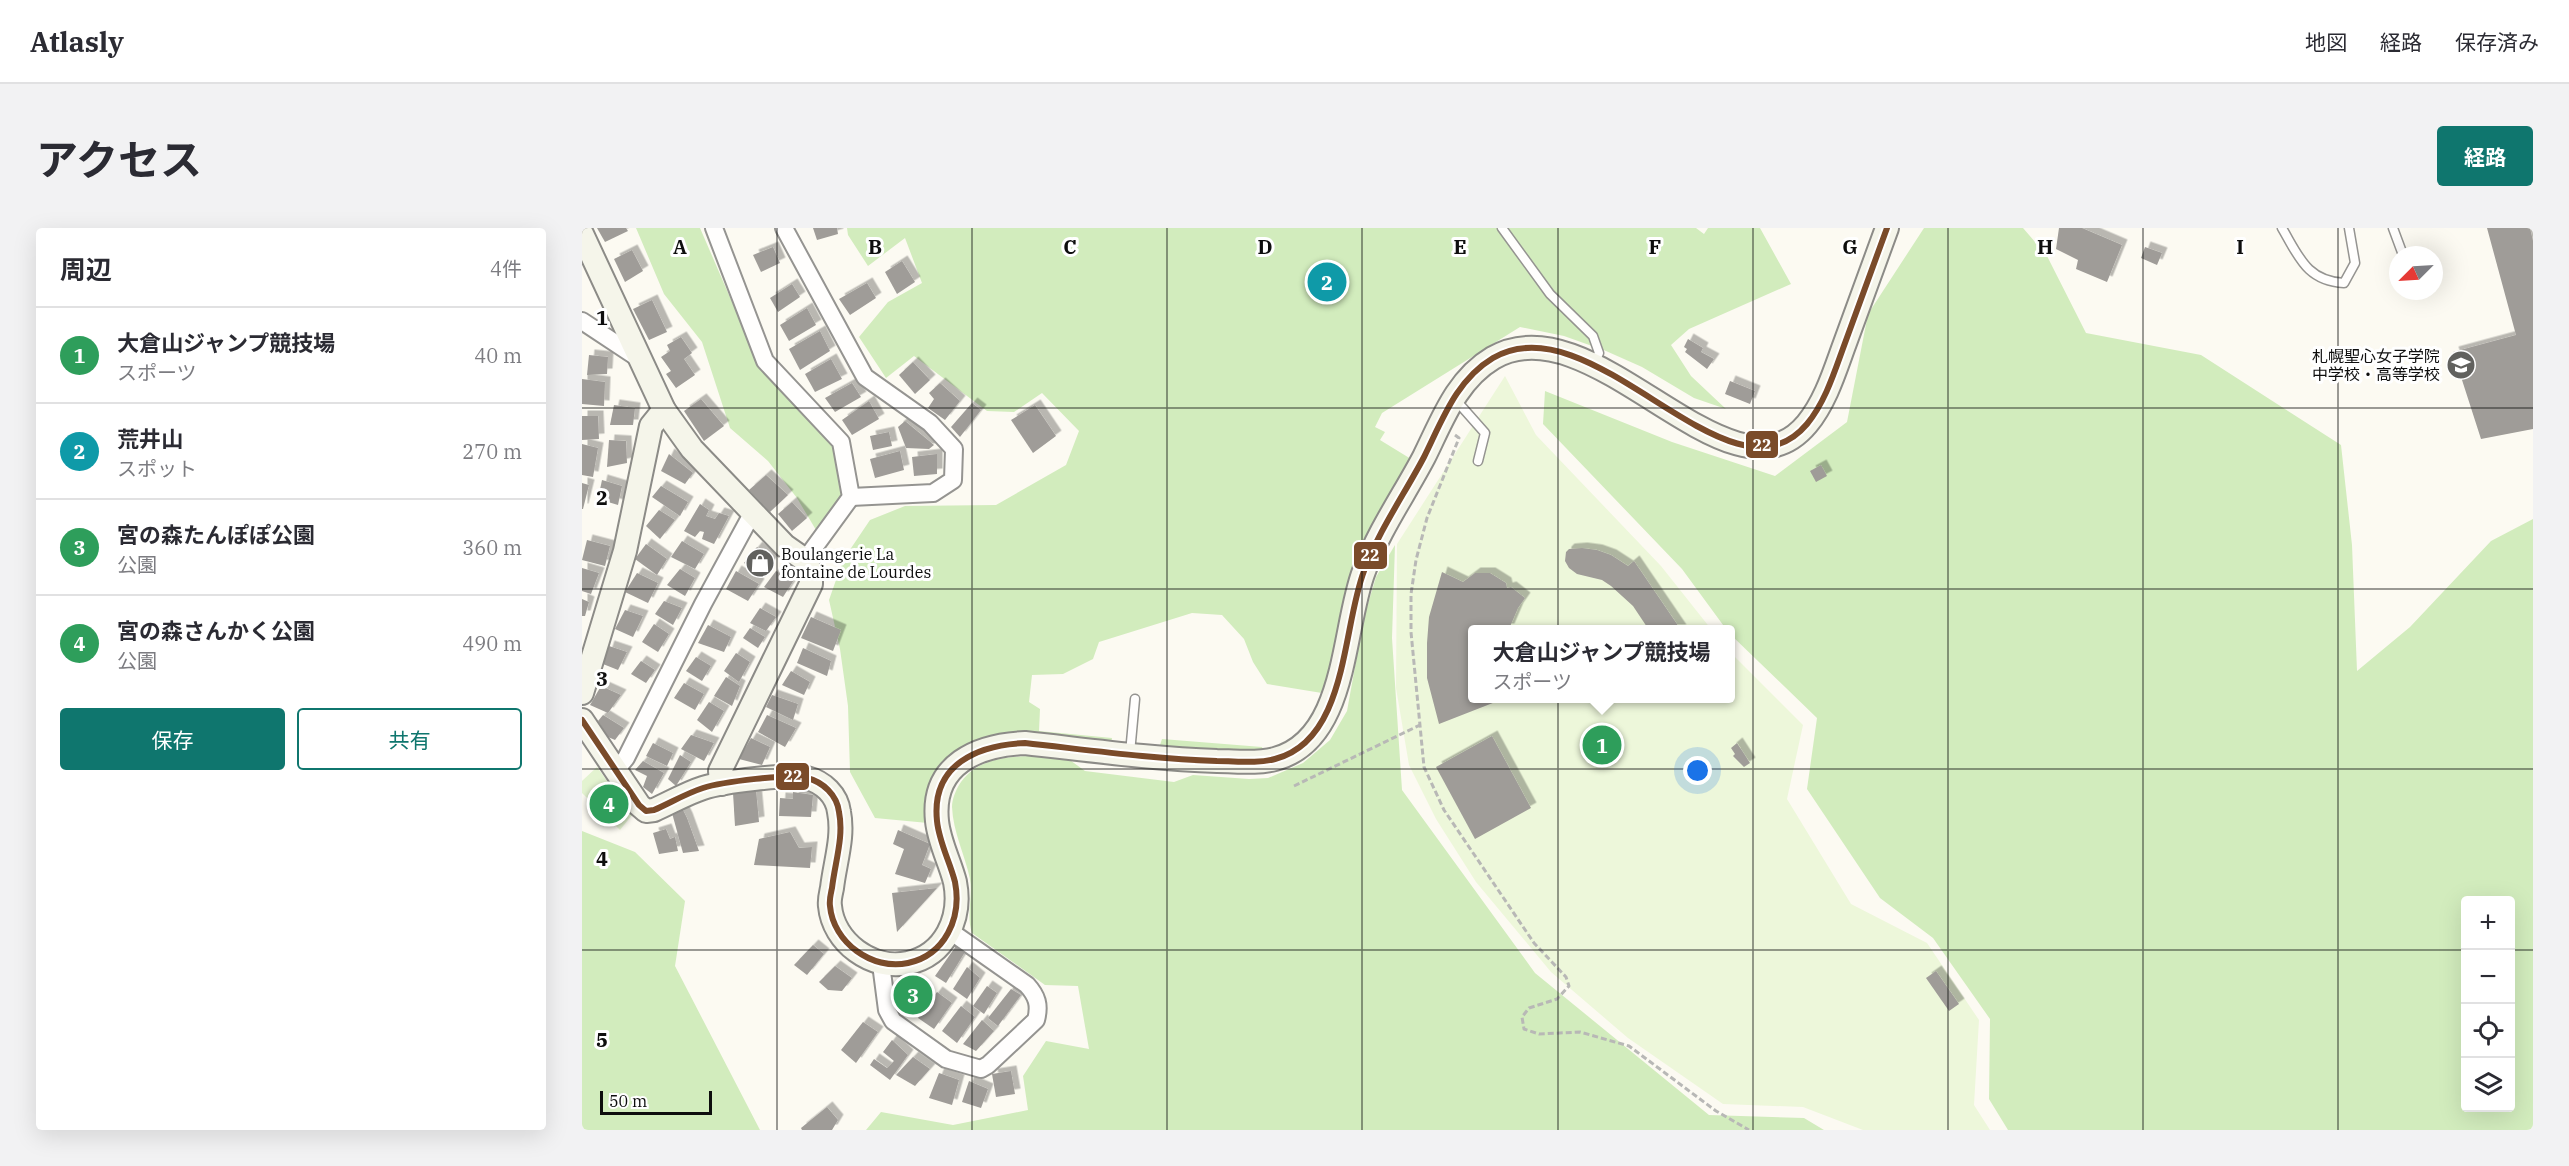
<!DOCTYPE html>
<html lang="ja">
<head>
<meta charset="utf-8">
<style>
	:root { --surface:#fff; --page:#f2f2f3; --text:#2b2b33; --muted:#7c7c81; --line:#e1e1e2; --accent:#0f766e }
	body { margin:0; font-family:"IBM Plex Serif","Noto Sans JP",serif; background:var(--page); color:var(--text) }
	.controls { position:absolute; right:18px; bottom:18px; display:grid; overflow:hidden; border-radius:6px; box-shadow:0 6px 24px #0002 }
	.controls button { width:54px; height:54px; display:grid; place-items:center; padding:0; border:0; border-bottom:2px solid var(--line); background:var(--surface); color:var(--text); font:30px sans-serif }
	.compass { position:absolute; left:1807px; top:18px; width:54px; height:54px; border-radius:50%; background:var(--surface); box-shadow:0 6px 24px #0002; rotate:246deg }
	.scale { position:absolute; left:18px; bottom:15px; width:112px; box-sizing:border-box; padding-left:6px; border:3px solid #0e0e0e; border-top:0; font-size:16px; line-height:21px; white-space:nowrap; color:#0e0e0e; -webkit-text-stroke:4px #fff; paint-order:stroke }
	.you { position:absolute; left:1116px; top:543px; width:21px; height:21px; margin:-15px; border:4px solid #fff; border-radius:50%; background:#1a73e8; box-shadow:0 0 0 9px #1a73e833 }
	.badge { display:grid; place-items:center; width:39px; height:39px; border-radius:50%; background:var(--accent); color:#fff; font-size:20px; font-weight:700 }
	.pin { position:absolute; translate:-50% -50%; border:3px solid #fff; box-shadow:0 2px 6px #0006 }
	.popup { position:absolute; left:886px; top:397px; width:267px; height:78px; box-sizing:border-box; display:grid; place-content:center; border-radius:6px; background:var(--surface); filter:drop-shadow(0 2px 4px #0005); font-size:20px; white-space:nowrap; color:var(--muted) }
	.popup b { font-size:22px; color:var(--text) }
	.popup::after { content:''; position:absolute; left:50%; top:100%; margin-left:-12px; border:12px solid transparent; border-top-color:var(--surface) }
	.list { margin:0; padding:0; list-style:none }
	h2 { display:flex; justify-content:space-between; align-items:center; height:78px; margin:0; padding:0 24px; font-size:26px }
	h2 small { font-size:20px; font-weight:400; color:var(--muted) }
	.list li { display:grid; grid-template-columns:39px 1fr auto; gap:18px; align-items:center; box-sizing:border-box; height:96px; padding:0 24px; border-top:2px solid var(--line) }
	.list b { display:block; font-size:22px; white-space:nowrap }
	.list p { margin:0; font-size:20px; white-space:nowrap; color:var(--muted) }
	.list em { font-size:20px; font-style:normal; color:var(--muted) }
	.actions { display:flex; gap:12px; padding:18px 24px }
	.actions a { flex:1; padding:14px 0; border:2px solid var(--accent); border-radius:6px; text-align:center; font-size:21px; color:var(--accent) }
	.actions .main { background:var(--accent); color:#fff }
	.icon { flex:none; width:33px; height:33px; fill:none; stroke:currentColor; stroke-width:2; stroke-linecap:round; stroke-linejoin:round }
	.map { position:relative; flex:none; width:1951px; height:902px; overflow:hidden; border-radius:6px }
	header { display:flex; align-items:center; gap:36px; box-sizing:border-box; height:84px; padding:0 30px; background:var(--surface); border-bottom:2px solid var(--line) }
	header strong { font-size:28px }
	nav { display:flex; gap:33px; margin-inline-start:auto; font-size:21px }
	.intro { display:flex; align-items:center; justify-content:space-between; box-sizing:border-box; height:144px; padding:0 36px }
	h1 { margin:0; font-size:42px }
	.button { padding:15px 27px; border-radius:6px; background:var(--accent); color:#fff; font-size:21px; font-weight:700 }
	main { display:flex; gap:36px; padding:0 36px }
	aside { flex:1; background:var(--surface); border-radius:6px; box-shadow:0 6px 24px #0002 }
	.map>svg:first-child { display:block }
	.green { fill:#e3f3d0 }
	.forest { fill:#d2ecbd; fill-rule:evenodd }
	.pitch { fill:#edf7da }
	.building { fill:#9f9c98; filter:url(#shadow) }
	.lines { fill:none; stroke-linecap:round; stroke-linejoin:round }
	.lane-casing { stroke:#959491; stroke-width:11 }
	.street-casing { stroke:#959491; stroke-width:20 }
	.secondary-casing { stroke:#8c8b87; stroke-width:26 }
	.path { stroke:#b8b8b6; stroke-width:3; stroke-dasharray:6 3; stroke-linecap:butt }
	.lane { stroke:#fffefd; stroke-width:8 }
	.street { stroke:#fffefd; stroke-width:16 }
	.secondary { stroke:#f5f5ea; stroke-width:22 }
	.bus-1-casing { stroke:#fff; stroke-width:10 }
	.bus-1 { stroke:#7a4b2a; stroke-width:6 }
	.grid { fill:none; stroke:#0e0e0e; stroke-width:1.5; stroke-opacity:0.55 }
	.labels { text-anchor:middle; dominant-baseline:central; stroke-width:6; stroke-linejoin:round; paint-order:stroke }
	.poi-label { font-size:16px; fill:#0e0e0e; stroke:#fff; text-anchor:end }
	.grid-label { font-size:20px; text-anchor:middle; font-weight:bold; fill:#0e0e0e; stroke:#fff; stroke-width:6; stroke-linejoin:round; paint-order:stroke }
	.line-badge { stroke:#fff; stroke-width:2 }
	.badge-label { font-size:16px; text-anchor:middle; font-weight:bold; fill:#fff }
</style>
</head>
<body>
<header>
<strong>Atlasly</strong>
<nav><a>地図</a><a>経路</a><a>保存済み</a></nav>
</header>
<div class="intro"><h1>アクセス</h1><a class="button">経路</a></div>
<main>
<aside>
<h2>周辺<small>4件</small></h2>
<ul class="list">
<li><span class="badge" style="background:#2e9e5b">1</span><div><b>大倉山ジャンプ競技場</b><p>スポーツ</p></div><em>40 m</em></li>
<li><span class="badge" style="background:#0f9aa8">2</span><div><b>荒井山</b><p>スポット</p></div><em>270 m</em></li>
<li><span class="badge" style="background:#2e9e5b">3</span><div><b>宮の森たんぽぽ公園</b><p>公園</p></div><em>360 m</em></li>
<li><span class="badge" style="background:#2e9e5b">4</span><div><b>宮の森さんかく公園</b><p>公園</p></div><em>490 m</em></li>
</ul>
<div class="actions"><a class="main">保存</a><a>共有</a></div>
</aside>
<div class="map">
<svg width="1951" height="902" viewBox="0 0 1951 902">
	<defs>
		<filter id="shadow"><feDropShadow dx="5.5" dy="-5.5" stdDeviation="0" flood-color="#0004"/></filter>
	</defs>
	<rect width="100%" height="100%" fill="#fcfaf2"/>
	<g class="green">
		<polygon points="15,539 50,587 38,602 0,565 0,553"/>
		<polygon points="333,750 348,760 328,786 314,775"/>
	</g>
	<g class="forest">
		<polygon points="54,0 118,0 176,134 250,217 262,268 234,302 215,270 186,233 148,200 120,114 82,66"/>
		<polygon points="265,0 1114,0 1122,6 1126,0 1178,0 1209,56 1107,101 1089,117 1109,148 1144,181 1112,170 1060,139 1024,123 982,108 938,99 800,185 793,199 803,204 798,212 829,231 746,466 685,456 671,434 662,411 640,387 610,385 517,414 511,431 481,446 450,447 447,474 458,481 457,503 530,510 529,517 394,515 346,595 293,590 268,544 266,478 258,421 247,372 261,332 288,292 323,278 414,277 484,237 497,203 460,165 432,184 405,183 332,128 304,150 277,109 306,74 340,55 323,10 286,38 266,7"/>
		<path d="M1342 0H1441L1465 28 1504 105 1619 127 1759 217 1770 317 1775 443 1828 399 1909 313 1951 291V902H1426L1407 871 1408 791 1351 710 1298 670 1225 561 1235 490 1149 407V402L1144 401 1100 341 961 196 963 163 1090 214 1193 248 1265 194 1286 86ZM1884 672H1928V880H1884Z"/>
		<path d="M813 317 810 410 820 562 953 745 1127 887 1222 890 1242 902H284L299 884 371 897 446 882 441 848 464 813 507 821 496 758 463 757 390 705C384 688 391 669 388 651 383 627 371 604 370 579 370 571 374 561 379 554 401 523 447 529 481 527L503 543 592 554 611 547 667 551 686 550 721 535 748 512 765 483 782 389 794 349Z"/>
		<polygon points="580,511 680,519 682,526 577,520"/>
		<polygon points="0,603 53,624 103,673 93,738 178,902 0,902"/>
	</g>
	<polygon class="pitch" points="923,148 954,207 1079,338 1129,401 891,402 891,470 1149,470 1149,425 1221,497 1205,571 1269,676 1345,715 1397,792 1392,877 1408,902 1281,902 1221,879 1141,876 1046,810 969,744 894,654 854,591 827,537 814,460 815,316"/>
	<g class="building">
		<polygon points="15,0 44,0 46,3 23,14"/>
		<polygon points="231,0 255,0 256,6 235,12"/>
		<polygon points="1477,0 1500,0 1540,17 1525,54 1494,41 1496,32 1474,21"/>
		<polygon points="1905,0 1948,0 1951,13 1951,201 1899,211 1871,124 1934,107"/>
		<polygon points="191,19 198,35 179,44 171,27"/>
		<polygon points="1563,19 1580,25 1575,37 1559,30"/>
		<polygon points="50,22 61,43 43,54 32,31"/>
		<polygon points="320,33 333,54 315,66 303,44"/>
		<polygon points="285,55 294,70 268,87 257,71"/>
		<polygon points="210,56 218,69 196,84 188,70"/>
		<polygon points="70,72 85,104 67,112 51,81"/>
		<polygon points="225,80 234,97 207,113 198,97"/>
		<polygon points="238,103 248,123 218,142 207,121"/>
		<polygon points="99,109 110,125 102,131 113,147 94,160 84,146 89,143 79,129 88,123 85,117"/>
		<polygon points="1106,111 1121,120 1119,124 1132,131 1125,141 1103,124 1105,121 1102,119"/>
		<polygon points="7,127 26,129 25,146 5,147"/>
		<polygon points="249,131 260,151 233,164 223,146"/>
		<polygon points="331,134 348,152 333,166 317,147"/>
		<polygon points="0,151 23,154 22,178 0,176"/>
		<polygon points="1148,153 1173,163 1168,176 1143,166"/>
		<polygon points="270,155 279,169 253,184 243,170"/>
		<polygon points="358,155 378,173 363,192 346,180 352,171 347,165"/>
		<polygon points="119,171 142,198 122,213 102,183"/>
		<polygon points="287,173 297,191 270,207 260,192"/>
		<polygon points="390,175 399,182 378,209 369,199"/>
		<polygon points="32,177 53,180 51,197 28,197"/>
		<polygon points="453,177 474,208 451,225 429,192"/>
		<polygon points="0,188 16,188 17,211 0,212"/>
		<polygon points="323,193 352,217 347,221 324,220 316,199"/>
		<polygon points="307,204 310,218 291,222 288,208"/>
		<polygon points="27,212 44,213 45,235 25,239"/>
		<polygon points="0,216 16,220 11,249 0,247"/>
		<polygon points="318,223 322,242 293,250 288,231"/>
		<polygon points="87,226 111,245 103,256 79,243"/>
		<polygon points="355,226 355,246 332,248 330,229"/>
		<polygon points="1239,237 1245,248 1234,254 1228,243"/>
		<polygon points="184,247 206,267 188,284 167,262"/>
		<polygon points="20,252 40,258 36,277 16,271"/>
		<polygon points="0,255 7,257 1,281 0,281"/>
		<polygon points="79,258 106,274 98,288 70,269"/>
		<polygon points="210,274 225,290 210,303 196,286"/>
		<polygon points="118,276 127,282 124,288 133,291 137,285 147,288 132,316 120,311 122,304 118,303 113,309 102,303"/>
		<polygon points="77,282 93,292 78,311 64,298"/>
		<polygon points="5,312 28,318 23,338 0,332"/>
		<polygon points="100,313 122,326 113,341 89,329"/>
		<polygon points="64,316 85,331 75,347 53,331"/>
		<polygon points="175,319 191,331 182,346 162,335"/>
		<polygon points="1000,320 1015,322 1029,327 1046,338 1052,333 1099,402 1067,402 1051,378 1029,358 1020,352 995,346 987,340 983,333 984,324 987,321"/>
		<polygon points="0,340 17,345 9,366 0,363"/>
		<polygon points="98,341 113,350 103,368 85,357"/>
		<polygon points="154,343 177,356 166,373 144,361"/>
		<polygon points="194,343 212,352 201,369 182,359"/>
		<polygon points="860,344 881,354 893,345 908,345 924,355 925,360 929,359 943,370 936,380 927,401 891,402 891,470 921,471 857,496 845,450 845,415 847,389"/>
		<polygon points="55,345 76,355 66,375 43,364"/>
		<polygon points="0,371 7,374 3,388 0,388"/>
		<polygon points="82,373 100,380 91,397 73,386"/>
		<polygon points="178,380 194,389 184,403 168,395"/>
		<polygon points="43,382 61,388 51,409 33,401"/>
		<polygon points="229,389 259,402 251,423 219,410"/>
		<polygon points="72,396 87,406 76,424 60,414"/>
		<polygon points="126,397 149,409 142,424 116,415"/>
		<polygon points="168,400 183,409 176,420 161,410"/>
		<polygon points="27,418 45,424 36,442 21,436"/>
		<polygon points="221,420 249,433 245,448 215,435"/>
		<polygon points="154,425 168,434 157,454 142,443"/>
		<polygon points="114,429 129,438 120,453 104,443"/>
		<polygon points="59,433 73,442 64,455 49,446"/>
		<polygon points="209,443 228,454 222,467 200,457"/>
		<polygon points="144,449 158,458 150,478 132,468"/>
		<polygon points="102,455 122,466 113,482 92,470"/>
		<polygon points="19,458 39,467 26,485 8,477"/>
		<polygon points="190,467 216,476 211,492 184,479"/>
		<polygon points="127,474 142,483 130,504 115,492"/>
		<polygon points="21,487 42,500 33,512 26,509 16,493"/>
		<polygon points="185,487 214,500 203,519 176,504"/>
		<polygon points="109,507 132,515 122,533 99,521"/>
		<polygon points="910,508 949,580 893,611 854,539"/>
		<polygon points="169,510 188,519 180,537 157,531"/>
		<polygon points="71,515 91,525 85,538 64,528"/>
		<polygon points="1155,515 1168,535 1162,539 1151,528 1153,526 1149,520"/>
		<polygon points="98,527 109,534 94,558 86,551"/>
		<polygon points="61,533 82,545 70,566 61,559 65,548 53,542"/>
		<polygon points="174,562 177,594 153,598 151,565"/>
		<polygon points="211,564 231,567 229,589 197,588 198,570 211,571"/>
		<polygon points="100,580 105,590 117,623 101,625 90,585"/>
		<polygon points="84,601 88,611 93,609 96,623 77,626 71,605"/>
		<polygon points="316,602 348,616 340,637 349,641 343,655 313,646 322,621 311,616"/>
		<polygon points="208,604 217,620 230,619 228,640 172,637 177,611"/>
		<polygon points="355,660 315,704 310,665"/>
		<polygon points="231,717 242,726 225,747 212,737"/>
		<polygon points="374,718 383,724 364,755 353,748"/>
		<polygon points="253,738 270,750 260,763 246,762 237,754"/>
		<polygon points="385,739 398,750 385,771 371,761"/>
		<polygon points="1354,743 1377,776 1367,783 1344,750"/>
		<polygon points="405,758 415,765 402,786 391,778"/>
		<polygon points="429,761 439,767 416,798 406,790"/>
		<polygon points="355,764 370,775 352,801 336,790"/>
		<polygon points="379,778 393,789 375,815 360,803"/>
		<polygon points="400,792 412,803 394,823 381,816"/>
		<polygon points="281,794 296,804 274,835 259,822"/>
		<polygon points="310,812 326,827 308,852 288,837 292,831 305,840 312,833 301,824"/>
		<polygon points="331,829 348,841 333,858 314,847"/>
		<polygon points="429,843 433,866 414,869 410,846"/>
		<polygon points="357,845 377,852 370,877 347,870"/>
		<polygon points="387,853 406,861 399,880 380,874"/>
		<polygon points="245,879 256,892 250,902 220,902 219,900"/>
	</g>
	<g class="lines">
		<g class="lane-casing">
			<g id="lane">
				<polyline points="920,0 968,66 1011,108 1017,125 1012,136"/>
				<path d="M1700 0C1717 29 1725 53 1762 55L1773 35 1767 0"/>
				<polyline points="1811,0 1821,27"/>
				<polyline points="872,170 903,205 896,233"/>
				<polyline points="548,525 553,471"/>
			</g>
		</g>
		<g class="street-casing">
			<g id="street">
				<polyline points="132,0 183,133 259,214 269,269 223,332"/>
				<polyline points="202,0 283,149 348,195 372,221 371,252 351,265 269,269"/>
				<polyline points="0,93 59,132"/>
				<polyline points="33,543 44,530 121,376 171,284"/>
				<path d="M299 736 305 782 311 793 364 831 399 841 406 837 454 792C458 777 455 768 445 757L368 703"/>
			</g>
		</g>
		<g class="secondary-casing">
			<g id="secondary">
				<polyline points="0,6 82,182 110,221 203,318 223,332 229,344 229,356 138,543 139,556"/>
				<polyline points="0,465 43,323 69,198 82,182"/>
				<path d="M0 492 57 577 64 583 72 582C88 575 105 565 121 560 139 554 209 545 225 550 241 554 255 567 257 584 262 609 253 634 250 660 249 665 247 672 248 678 251 714 290 743 326 735 363 727 380 690 373 654 368 634 357 614 355 593 349 536 396 517 443 515 507 522 571 531 635 533 655 533 674 536 693 531 766 512 760 400 782 343 797 302 822 267 842 229 860 193 874 152 911 130 1012 71 1148 288 1225 196 1244 173 1253 142 1263 115 1277 76 1291 38 1305 0"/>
			</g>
		</g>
		<g class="path">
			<polyline points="873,207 877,210 845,290 834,332 829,366 829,404 842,539 862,582 952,715 984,749 987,758 975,771 947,780 940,789 942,801 957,806 998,804 1047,818 1134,883 1167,902"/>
			<polyline points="712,558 838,497"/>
		</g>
		<use href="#lane" class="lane"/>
		<use href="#street" class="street"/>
		<use href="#secondary" class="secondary"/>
		<g class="bus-1-casing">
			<path id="bus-1" d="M0 492 57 577 64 583 72 582C88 575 105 565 121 560 139 554 209 545 225 550 241 554 255 567 257 584 262 609 253 634 250 660 249 665 247 672 248 678 251 714 290 743 326 735 363 727 380 690 373 654 368 634 357 614 355 593 349 536 396 517 443 515 507 522 571 531 635 533 655 533 674 536 693 531 766 512 760 400 782 343 797 302 822 267 842 229 860 193 874 152 911 130 1012 71 1148 288 1225 196 1244 173 1253 142 1263 115 1277 76 1291 38 1305 0"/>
		</g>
		<use href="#bus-1" class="bus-1"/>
	</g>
	<path class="grid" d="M195 0V902M390 0V902M585 0V902M780 0V902M976 0V902M1171 0V902M1366 0V902M1561 0V902M1756 0V902M0 180H1951M0 361H1951M0 541H1951M0 722H1884M1928 722H1951"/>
	<defs>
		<g id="school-disc" transform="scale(1.5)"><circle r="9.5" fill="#61615e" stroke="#fff"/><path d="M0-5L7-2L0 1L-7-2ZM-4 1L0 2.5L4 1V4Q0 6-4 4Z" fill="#fff"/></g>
		<g id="shop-disc" transform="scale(1.5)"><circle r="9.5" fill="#61615e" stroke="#fff"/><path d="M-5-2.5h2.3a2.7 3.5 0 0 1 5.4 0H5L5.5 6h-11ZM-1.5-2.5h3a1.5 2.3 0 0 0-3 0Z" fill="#fff"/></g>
	</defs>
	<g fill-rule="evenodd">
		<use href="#school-disc" x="1879" y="137"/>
		<use href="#shop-disc" x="178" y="335"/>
	</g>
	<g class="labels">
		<g class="poi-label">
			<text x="1858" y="128">札幌聖心女子学院<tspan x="1858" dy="18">中学校・高等学校</tspan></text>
			<text x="199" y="326" text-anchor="start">Boulangerie La<tspan x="199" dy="18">fontaine de Lourdes</tspan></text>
		</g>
	</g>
	<g class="grid-label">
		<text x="98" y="26">A</text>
		<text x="293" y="26">B</text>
		<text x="488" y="26">C</text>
		<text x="683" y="26">D</text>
		<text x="878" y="26">E</text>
		<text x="1073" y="26">F</text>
		<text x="1268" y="26">G</text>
		<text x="1463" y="26">H</text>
		<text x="1658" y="26">I</text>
		<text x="20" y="97">1</text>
		<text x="20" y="277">2</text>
		<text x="20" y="458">3</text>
		<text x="20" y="638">4</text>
		<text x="20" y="819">5</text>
	</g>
	<g class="line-badge">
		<rect x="1163" y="202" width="34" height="29" rx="6" fill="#7a4b2a"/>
		<rect x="771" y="313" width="35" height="29" rx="6" fill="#7a4b2a"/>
		<rect x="193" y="534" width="35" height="29" rx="6" fill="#7a4b2a"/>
	</g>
	<g class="badge-label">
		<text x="1180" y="223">22</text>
		<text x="788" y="333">22</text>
		<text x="211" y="554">22</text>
	</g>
</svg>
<div class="controls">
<button>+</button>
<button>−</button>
<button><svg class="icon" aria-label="locate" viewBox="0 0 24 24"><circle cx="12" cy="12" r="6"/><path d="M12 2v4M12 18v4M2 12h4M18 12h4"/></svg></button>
<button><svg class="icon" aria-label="layers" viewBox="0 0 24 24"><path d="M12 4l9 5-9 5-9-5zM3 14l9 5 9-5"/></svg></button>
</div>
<svg class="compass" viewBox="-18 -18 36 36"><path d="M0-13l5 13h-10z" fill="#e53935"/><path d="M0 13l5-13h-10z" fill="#7c7c81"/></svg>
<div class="scale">50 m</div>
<div class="you"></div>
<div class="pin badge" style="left:1020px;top:517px;background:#2e9e5b">1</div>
<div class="popup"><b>大倉山ジャンプ競技場</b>スポーツ</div>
<div class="pin badge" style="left:745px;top:54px;background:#0f9aa8">2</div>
<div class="pin badge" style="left:331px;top:767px;background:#2e9e5b">3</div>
<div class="pin badge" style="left:27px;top:576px;background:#2e9e5b">4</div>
</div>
</main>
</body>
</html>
